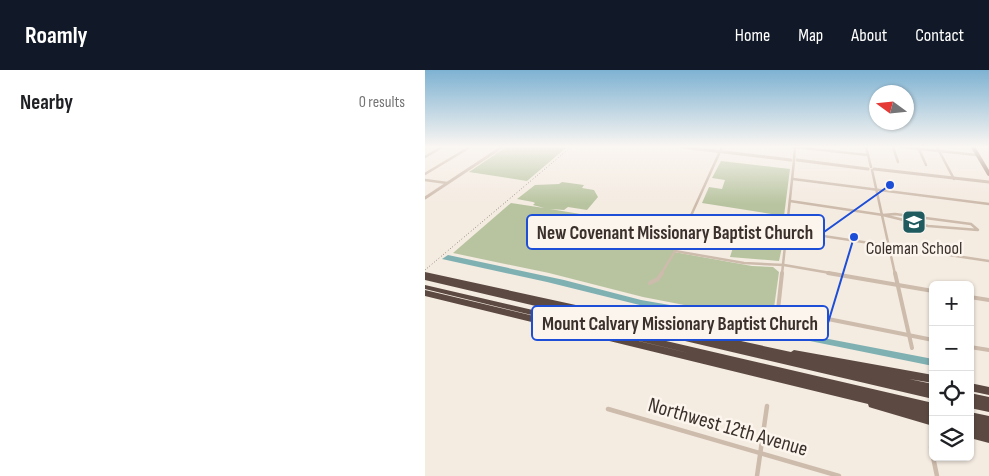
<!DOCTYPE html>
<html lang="en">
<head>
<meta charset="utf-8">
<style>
	:root { --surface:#fff; --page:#f6f6f6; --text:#202124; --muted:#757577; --line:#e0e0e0; --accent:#111827 }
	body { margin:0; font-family:"Sofia Sans Condensed",sans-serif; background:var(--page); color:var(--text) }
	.controls { position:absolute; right:15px; bottom:15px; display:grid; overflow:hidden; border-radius:8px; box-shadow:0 1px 4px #0004 }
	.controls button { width:45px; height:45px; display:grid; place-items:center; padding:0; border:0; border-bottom:1px solid var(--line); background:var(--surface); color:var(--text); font:25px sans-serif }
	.compass { position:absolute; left:444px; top:15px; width:45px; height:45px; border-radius:50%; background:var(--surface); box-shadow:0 1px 4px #0004; rotate:285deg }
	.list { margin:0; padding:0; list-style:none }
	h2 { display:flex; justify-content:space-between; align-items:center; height:65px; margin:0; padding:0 20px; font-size:21px }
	h2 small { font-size:16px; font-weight:400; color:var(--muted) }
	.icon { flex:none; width:28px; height:28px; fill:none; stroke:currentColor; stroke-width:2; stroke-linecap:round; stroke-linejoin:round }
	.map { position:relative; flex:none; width:564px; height:406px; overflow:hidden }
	header { display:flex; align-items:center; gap:30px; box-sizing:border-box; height:70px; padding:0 25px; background:var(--accent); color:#fff }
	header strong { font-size:24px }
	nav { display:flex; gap:28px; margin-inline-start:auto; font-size:18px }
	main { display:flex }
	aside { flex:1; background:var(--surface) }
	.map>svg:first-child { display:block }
	.green { fill:#b8c4a0 }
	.water { fill:#7fb0b2 }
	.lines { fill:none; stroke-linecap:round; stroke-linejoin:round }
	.minor-far2 { stroke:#cdbbac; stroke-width:2.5 }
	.minor-far1 { stroke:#cdbbac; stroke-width:4 }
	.minor { stroke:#cdbbac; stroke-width:4.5 }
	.tertiary { stroke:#cdbbac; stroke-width:3 }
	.secondary { stroke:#a18a7d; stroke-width:4 }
	.motorway { fill:#5c4a42; fill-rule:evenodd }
	.rail { stroke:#3b302b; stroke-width:1; stroke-dasharray:0.5 2.5; stroke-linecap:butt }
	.labels { text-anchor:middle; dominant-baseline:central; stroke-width:5; stroke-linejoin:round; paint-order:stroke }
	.poi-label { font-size:18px; fill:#3b302b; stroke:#fbf5ee }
	.near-street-label { font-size:21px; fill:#3b302b; stroke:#fbf5ee }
	.leader { fill:none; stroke:#1d4ed8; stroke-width:2 }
	.callout-dot { fill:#1d4ed8; stroke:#fbf5ee; stroke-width:2 }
	.callout { fill:#fbf5ee; stroke:#1d4ed8; stroke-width:2 }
	.callout-label { font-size:19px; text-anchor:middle; font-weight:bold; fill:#3b302b }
</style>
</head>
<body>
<header>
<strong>Roamly</strong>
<nav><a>Home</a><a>Map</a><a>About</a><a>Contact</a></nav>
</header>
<main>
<aside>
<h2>Nearby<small>0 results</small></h2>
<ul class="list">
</ul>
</aside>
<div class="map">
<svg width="564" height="406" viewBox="0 0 564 406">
	<rect width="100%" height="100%" fill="#f4ebe1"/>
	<g class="green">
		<polygon points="81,77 142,77 102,111 44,102"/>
		<polygon points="296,91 365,99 359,146 277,133 284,117 297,119 300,110 287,108"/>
		<polygon points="137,112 159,115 157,118 169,120 173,127 162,140 143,137 139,140 125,139 258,161 249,182 327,196 348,197 354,202 347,252 218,227 124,203 28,183 86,133 119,138 108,135 110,133 108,132 92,129 110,115 134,114"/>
		<polygon points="311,156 336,159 333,172 357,177 354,191 305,187 311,168"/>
	</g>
	<polygon class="water" points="23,185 139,210 216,230 291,243 388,266 508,289 508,296 247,243 122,212 17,189"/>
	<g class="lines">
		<g class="minor-far2">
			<polyline points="369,77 443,85"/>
			<polyline points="441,77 446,97"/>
			<polyline points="468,77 473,92"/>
			<polyline points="476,77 552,85"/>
			<polyline points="512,77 529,109"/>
			<polyline points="494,79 501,95"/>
			<polyline points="0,87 17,77"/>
			<polyline points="369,89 370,77"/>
			<polyline points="447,100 470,204"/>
			<polyline points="0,104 45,77"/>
			<polyline points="368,109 564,134"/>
			<polyline points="0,110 22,113"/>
			<polyline points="365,131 458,145"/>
			<polygon points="470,144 546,154 553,160 503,156 458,145"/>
			<polyline points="266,146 564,191"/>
			<polyline points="250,181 319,193 359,195 411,204"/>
			<polyline points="236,204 250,181 297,77"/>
			<polyline points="357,204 369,91"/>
		</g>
		<g class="minor-far1">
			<polyline points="403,203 508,221"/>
			<polyline points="470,203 487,278"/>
			<polyline points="225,213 233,209 237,203"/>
			<polyline points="545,227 564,230"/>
			<polyline points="353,239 508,270"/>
			<polyline points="352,249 357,203"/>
			<polyline points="545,277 564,280"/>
		</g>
		<g class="minor">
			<polyline points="183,339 414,406"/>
			<polyline points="506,377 508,384"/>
			<polyline points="508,387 512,406"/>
			<polyline points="332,406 342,336"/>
		</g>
		<g class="tertiary">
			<polyline points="256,77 366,90"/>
			<polyline points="372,90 443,99"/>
			<polyline points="449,99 564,112"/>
			<polyline points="0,128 77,77"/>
		</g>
		<polyline class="secondary" points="548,77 564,104"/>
		<g class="motorway">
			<polygon points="0,202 366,282 369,280 508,305 508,313 484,309 508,314 508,329 0,210"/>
			<polygon points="0,215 508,333 508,356 447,338 444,337 443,334 0,226 0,220 272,285 0,219"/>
			<polygon points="545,313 564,317 564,325 545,321"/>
			<polygon points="545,323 564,327 564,342 545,338"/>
			<polygon points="545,342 564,346 564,363 548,359 564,363 564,373 545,368"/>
		</g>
		<polyline class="rail" points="0,200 146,77"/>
	</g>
	<linearGradient id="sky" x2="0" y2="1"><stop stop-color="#7eb2d2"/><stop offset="0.57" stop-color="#faf6f2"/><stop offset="1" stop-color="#faf6f2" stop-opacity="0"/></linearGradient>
	<rect width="564" height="134" fill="url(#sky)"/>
	<defs>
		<g id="school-square" transform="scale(1.25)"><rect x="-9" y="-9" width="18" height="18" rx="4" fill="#1f5a5e" stroke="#fbf5ee"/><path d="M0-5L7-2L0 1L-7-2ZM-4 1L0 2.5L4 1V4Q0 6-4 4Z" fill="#fff"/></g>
	</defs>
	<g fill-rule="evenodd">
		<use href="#school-square" x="489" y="152"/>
	</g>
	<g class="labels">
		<g class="poi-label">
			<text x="489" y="178">Coleman School</text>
		</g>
		<g class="near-street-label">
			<text transform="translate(303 357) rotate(16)">Northwest 12th Avenue</text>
		</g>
	</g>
	<path class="leader" d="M465 115L399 162M429 167L403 253"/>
	<g class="callout-dot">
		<circle cx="465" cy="115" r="5"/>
		<circle cx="429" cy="167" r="5"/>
	</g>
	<g class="callout">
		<rect x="102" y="145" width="297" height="34" rx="5"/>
		<rect x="107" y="236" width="296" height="34" rx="5"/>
	</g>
	<g class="callout-label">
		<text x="250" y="169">New Covenant Missionary Baptist Church</text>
		<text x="255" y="260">Mount Calvary Missionary Baptist Church</text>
	</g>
</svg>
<div class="controls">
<button>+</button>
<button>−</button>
<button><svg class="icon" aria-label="locate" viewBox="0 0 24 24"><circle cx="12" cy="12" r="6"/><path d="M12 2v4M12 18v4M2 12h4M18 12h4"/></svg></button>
<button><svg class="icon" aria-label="layers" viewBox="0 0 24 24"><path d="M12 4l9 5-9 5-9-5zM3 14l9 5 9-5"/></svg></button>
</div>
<svg class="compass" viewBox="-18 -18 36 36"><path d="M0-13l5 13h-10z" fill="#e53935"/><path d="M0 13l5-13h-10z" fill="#757577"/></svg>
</div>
</main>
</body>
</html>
